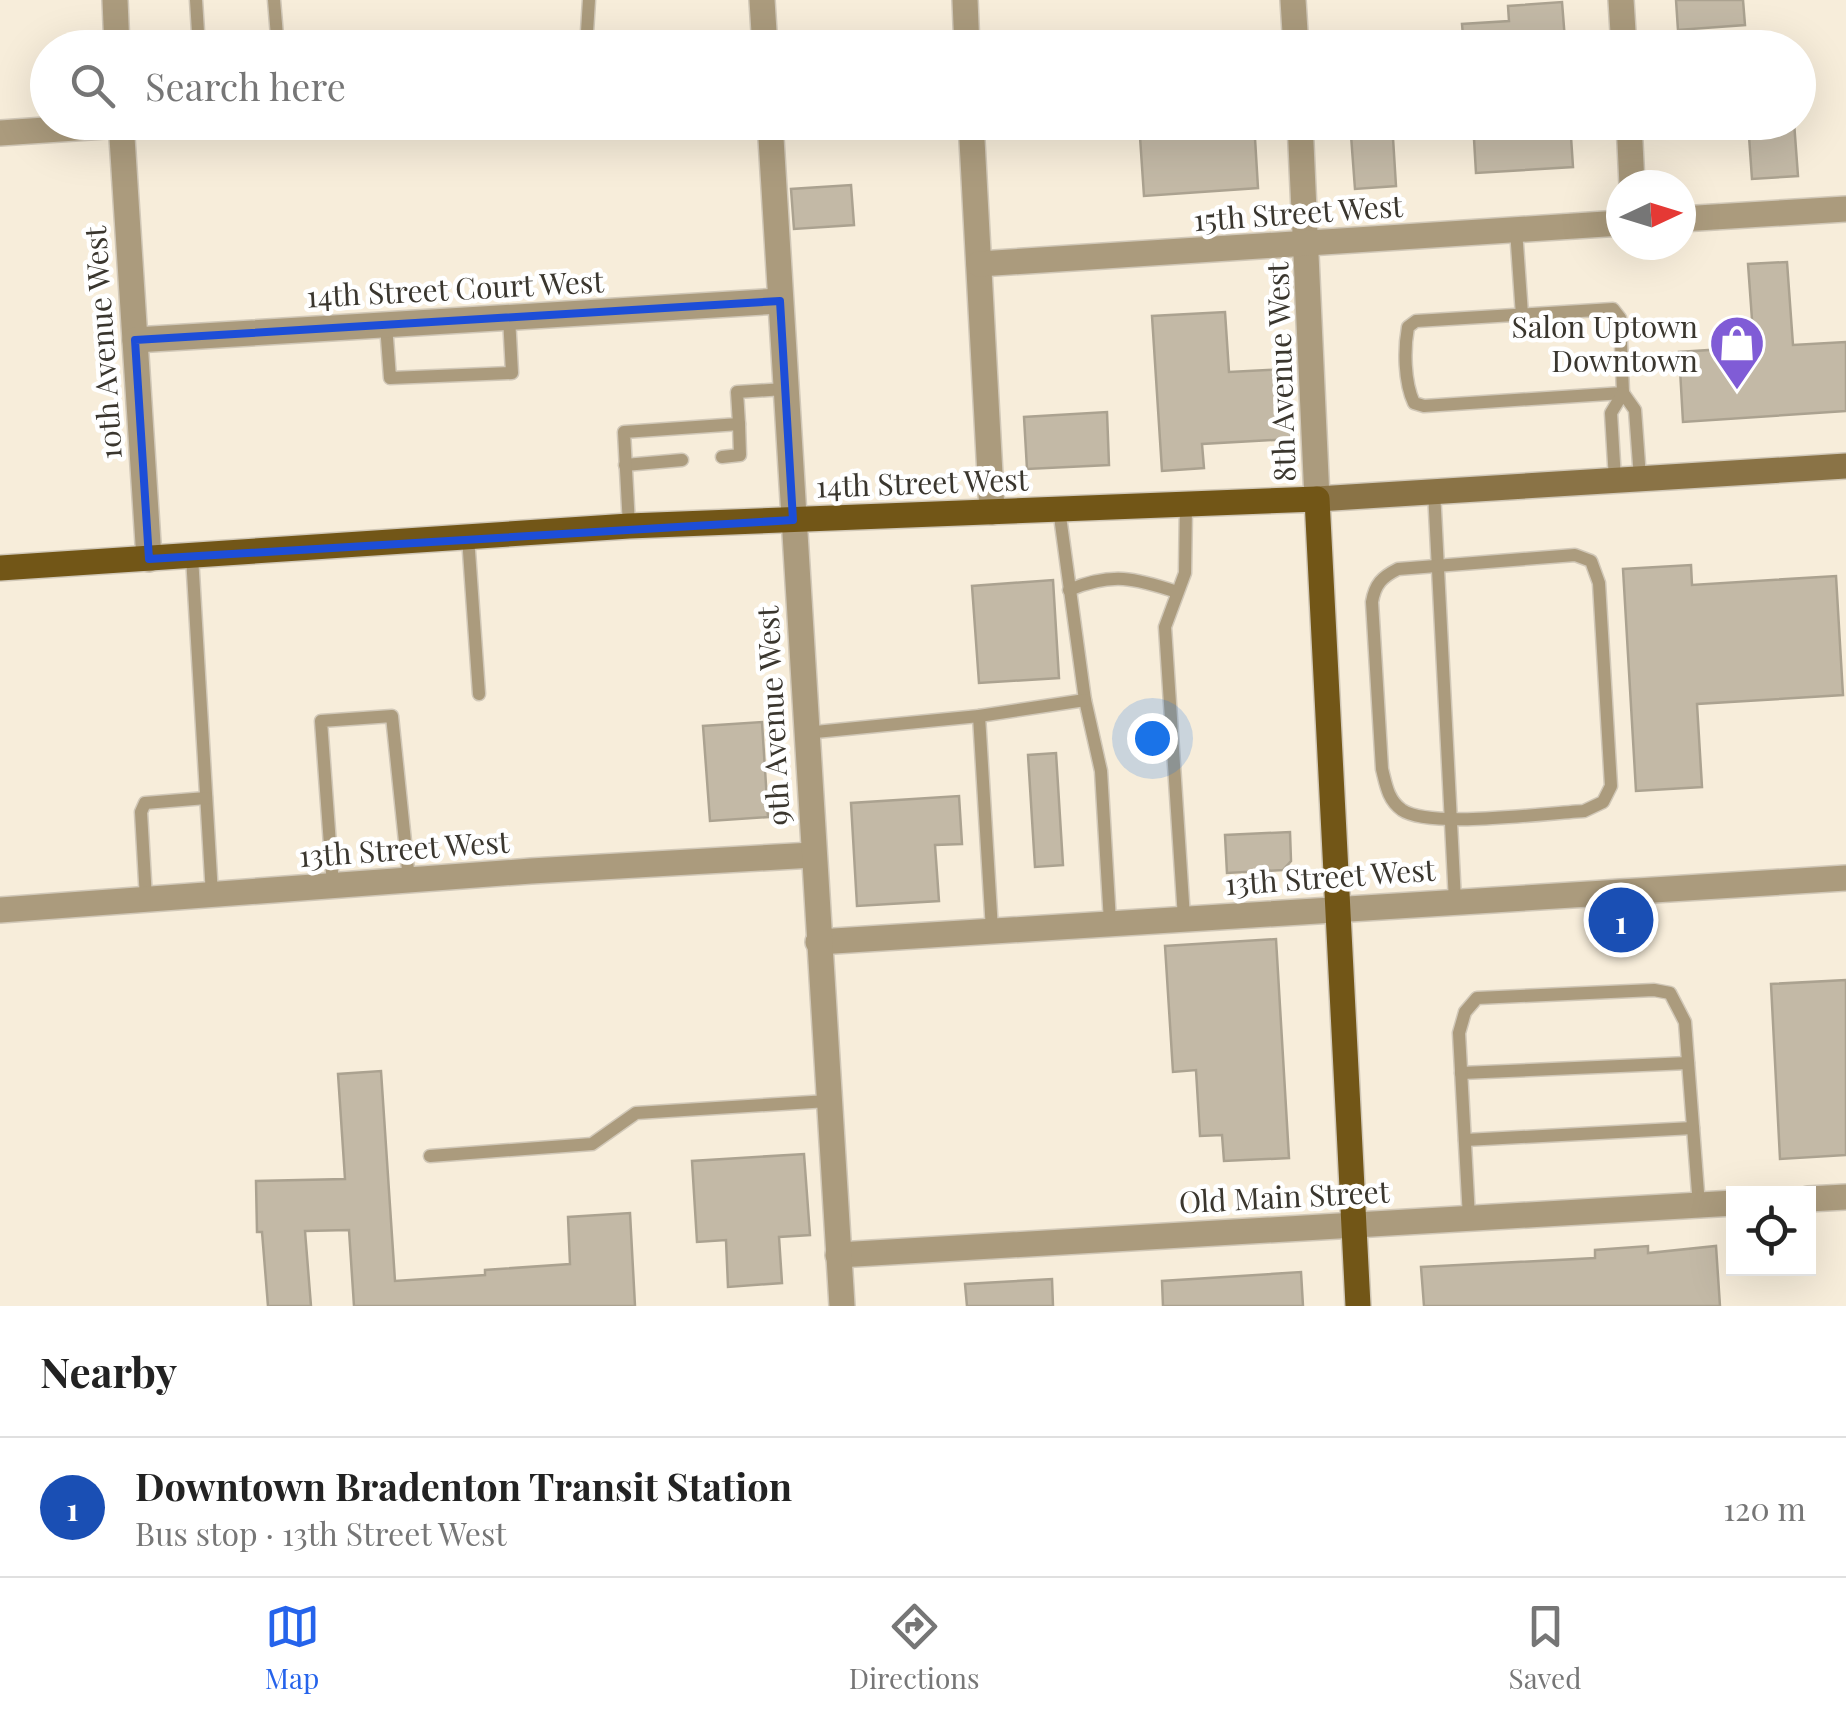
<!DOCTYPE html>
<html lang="en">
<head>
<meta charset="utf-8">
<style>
	:root { --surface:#fff; --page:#f2f2f2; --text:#222; --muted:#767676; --line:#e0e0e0; --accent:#2563eb }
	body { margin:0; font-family:"Playfair Display",serif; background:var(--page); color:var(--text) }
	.controls { position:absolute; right:30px; bottom:30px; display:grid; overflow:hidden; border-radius:0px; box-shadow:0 10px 40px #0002 }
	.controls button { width:90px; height:90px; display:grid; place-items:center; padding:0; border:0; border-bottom:2px solid var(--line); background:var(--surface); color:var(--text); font:50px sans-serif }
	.compass { position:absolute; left:1606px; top:170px; width:90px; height:90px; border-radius:50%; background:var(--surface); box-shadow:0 10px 40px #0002; rotate:86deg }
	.you { position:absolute; left:1152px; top:738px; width:35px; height:35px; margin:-25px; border:8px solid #fff; border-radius:50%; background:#1a73e8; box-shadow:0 0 0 15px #1a73e833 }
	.badge { display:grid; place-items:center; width:65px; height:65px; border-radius:50%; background:var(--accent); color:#fff; font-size:32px; font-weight:700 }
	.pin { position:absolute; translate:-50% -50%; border:5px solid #fff; box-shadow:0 2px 10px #0006 }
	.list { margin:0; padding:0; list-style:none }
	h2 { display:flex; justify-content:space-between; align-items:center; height:130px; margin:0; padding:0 40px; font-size:42px }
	h2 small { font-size:32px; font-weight:400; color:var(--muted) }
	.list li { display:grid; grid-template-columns:65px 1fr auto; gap:30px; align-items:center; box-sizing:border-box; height:140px; padding:0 40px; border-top:2px solid var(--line) }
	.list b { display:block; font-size:38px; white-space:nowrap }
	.list p { margin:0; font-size:32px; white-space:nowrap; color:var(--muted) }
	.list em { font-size:32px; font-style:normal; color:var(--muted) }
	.icon { flex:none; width:55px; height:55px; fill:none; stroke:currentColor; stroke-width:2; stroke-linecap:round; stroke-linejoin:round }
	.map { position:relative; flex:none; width:1846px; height:1306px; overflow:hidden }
	.search { position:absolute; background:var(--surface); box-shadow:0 10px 40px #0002; left:30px; right:30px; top:30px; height:110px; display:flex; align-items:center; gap:25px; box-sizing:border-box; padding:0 35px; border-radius:55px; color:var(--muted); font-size:38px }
	.sheet { height:270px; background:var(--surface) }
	nav { display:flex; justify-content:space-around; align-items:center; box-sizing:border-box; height:140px; border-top:2px solid var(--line); background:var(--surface); font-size:28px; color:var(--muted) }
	nav a { display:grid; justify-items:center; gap:5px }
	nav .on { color:var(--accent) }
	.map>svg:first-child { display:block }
	.building { fill:#c3b9a6; stroke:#aba290; stroke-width:2.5 }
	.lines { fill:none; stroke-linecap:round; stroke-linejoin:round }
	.service-casing { stroke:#d1c8b8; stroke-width:15 }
	.minor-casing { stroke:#d1c8b8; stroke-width:28 }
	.tertiary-casing { stroke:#d1c8b8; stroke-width:28 }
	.secondary-casing { stroke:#d1c8b8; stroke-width:28 }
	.primary-casing { stroke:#d1c8b8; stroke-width:28 }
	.service { stroke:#ab9b7d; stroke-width:12 }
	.minor { stroke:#ab9b7d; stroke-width:25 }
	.tertiary { stroke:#ab9b7d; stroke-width:25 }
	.secondary { stroke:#8a7346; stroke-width:25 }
	.primary { stroke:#725617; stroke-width:25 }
	.marked { fill:none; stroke:#1d4ed8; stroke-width:8; stroke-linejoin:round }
	.labels { text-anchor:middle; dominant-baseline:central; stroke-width:9; stroke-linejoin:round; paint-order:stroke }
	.street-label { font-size:30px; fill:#3a362e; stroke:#fff }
	.poi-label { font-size:30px; fill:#3a362e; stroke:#fff; text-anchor:end }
</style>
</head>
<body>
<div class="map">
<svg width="1846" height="1306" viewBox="0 0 1846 1306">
	<rect width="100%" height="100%" fill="#f7edda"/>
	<g class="building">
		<polygon points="1676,0 1743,0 1745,25 1678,30"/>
		<polygon points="1562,2 1565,40 1464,48 1462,24 1509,21 1508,6"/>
		<polygon points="1139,122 1254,122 1258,188 1144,196"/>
		<polygon points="1350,122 1392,122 1396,186 1355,189"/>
		<polygon points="1473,122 1570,122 1573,167 1476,173"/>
		<polygon points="1748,122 1794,122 1798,176 1752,179"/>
		<polygon points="851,185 854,225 794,229 791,189"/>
		<polygon points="1787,262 1793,345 1846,342 1846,411 1683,422 1679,352 1754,347 1748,264"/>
		<polygon points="1225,312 1229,372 1287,369 1291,439 1202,444 1204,468 1162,471 1152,316"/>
		<polygon points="1107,412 1109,465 1027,469 1024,417"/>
		<polygon points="1691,565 1692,585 1836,576 1843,695 1697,704 1702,787 1636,791 1623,569"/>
		<polygon points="1053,580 1059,678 979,683 972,586"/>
		<polygon points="762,722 768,817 710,821 703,726"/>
		<polygon points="1056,753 1063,865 1035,867 1028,755"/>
		<polygon points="959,796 962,844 935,845 939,901 857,906 851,803"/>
		<polygon points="1290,832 1291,861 1283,870 1227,873 1225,835"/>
		<polygon points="1276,939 1289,1158 1224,1161 1222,1135 1200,1136 1196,1070 1173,1072 1165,946"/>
		<polygon points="1846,980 1846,1155 1780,1159 1771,984"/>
		<polygon points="381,1071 395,1281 485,1275 485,1270 570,1264 568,1217 630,1213 635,1306 354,1306 349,1230 305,1231 311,1306 268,1306 262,1232 257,1232 256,1181 345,1179 338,1074"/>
		<polygon points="804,1154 810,1235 779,1237 782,1283 728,1287 726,1240 697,1242 692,1161"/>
		<polygon points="1648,1246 1648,1253 1716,1246 1720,1306 1424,1306 1421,1267 1595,1258 1595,1250"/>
		<polygon points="1301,1272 1303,1306 1163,1306 1162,1281"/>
		<polygon points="1052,1279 1053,1306 967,1306 965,1284"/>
	</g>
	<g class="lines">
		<g class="service-casing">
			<g id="service">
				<polyline points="196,0 199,48"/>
				<polyline points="274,0 278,48"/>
				<polyline points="586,48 589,0"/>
				<polyline points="1516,230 1522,315"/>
				<path d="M1613 309 1620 318 1623 393 1424 406 1414 403C1404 382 1404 349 1408 327L1416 321Z"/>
				<polyline points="386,325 390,378 512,373 509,317"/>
				<polyline points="722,457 740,455 739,424"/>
				<polyline points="625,465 682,460"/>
				<polyline points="1615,480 1611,413 1623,393 1635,410 1640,478"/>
				<polyline points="1434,491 1455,901"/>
				<polyline points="1059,509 1085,700 1101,771 1110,922"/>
				<polyline points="629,526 624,432 739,424 737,392 784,389"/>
				<polyline points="468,537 479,694"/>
				<path d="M1575 555 1591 561 1599 583 1611 786 1603 802 1584 811C1547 813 1430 829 1402 810 1388 800 1386 785 1382 769L1372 602C1375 584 1382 577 1398 569Z"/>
				<polyline points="192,556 212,895"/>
				<path d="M1069 590C1112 572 1135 578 1177 592"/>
				<polyline points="979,716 992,930"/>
				<polyline points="805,733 979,716 1085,700"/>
				<polyline points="333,886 321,721 392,716 409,880"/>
				<polyline points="146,899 141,812 145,803 206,798"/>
				<polyline points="1184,918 1165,627 1185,573 1186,505"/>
				<polyline points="1461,1073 1688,1063"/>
				<polyline points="1465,1140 1693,1128"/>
				<polyline points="430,1156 592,1144 636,1113 828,1101"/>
				<polyline points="1469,1218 1459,1033 1465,1012 1477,998 1654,990 1670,993 1685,1022 1699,1206"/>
			</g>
		</g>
		<g class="minor-casing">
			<g id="minor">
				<polyline points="115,0 117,48"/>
				<polyline points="965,0 967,48"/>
				<polyline points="1293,0 1296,48"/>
				<polyline points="1621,0 1624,48"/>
				<polyline points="121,122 149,559"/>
				<polyline points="971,122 992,512"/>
				<polyline points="1300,122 1317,499"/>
				<polyline points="1629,122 1632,185"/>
				<polyline points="0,133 165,122"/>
				<polyline points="1681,219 1846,209"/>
				<polyline points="979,264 1621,223"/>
				<polyline points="135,340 780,301"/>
				<polyline points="0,910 531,871 813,855"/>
				<polyline points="818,942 1846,878"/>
				<polyline points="1808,1199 1846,1197"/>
				<polyline points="838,1255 1734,1203"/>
			</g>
		</g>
		<g class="tertiary-casing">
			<g id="tertiary">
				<polyline points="762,0 765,48"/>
				<polyline points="770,122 842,1306"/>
			</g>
		</g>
		<g class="secondary-casing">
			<polyline id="secondary" points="1317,499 1846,466"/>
		</g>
		<g class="primary-casing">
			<polyline id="primary" points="0,568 629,526 1317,499 1358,1306"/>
		</g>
		<use href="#service" class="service"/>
		<use href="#minor" class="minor"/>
		<use href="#tertiary" class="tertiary"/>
		<use href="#secondary" class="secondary"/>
		<use href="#primary" class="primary"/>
	</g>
	<path class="marked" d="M780 301 793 520 149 559 135 340Z"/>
	<defs>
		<g id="shop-pin" transform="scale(2.875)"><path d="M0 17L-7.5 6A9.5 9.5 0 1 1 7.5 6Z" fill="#805cd6" stroke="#fff"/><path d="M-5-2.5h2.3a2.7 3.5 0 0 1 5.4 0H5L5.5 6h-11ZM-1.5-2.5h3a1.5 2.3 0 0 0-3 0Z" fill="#fff"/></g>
	</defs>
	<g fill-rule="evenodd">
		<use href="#shop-pin" x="1737" y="343"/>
	</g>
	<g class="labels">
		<g class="street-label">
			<text transform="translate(1298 212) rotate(-4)">15th Street West</text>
			<text transform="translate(455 288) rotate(-3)">14th Street Court West</text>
			<text transform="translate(102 343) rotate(-94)">10th Avenue West</text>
			<text transform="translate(1280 372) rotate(-92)">8th Avenue West</text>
			<text transform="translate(922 482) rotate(-2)">14th Street West</text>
			<text transform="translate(772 716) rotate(-93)">9th Avenue West</text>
			<text transform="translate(404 848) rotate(-4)">13th Street West</text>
			<text transform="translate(1330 876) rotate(-4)">13th Street West</text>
			<text transform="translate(1284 1196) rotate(-3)">Old Main Street</text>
		</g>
		<g class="poi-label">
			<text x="1698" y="326">Salon Uptown<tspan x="1698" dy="34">Downtown</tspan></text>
		</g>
	</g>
</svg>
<div class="controls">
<button><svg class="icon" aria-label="locate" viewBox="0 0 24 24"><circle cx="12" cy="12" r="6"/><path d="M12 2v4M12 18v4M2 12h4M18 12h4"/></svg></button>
</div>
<svg class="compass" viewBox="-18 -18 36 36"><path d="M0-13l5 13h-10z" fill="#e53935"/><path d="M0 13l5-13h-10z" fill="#767676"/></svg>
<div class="you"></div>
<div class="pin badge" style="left:1621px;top:920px;background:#1a4fb4">1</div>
<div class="search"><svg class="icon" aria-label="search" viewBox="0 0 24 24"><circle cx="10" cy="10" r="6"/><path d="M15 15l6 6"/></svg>Search here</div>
</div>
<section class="sheet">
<h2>Nearby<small></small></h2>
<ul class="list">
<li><span class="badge" style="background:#1a4fb4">1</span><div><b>Downtown Bradenton Transit Station</b><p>Bus stop · 13th Street West</p></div><em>120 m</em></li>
</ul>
</section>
<nav>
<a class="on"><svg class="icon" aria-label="map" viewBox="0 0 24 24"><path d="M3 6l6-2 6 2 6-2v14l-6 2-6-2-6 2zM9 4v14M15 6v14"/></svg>Map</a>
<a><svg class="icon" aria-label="directions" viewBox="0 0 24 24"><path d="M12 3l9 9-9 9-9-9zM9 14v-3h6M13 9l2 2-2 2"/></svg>Directions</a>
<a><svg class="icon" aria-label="saved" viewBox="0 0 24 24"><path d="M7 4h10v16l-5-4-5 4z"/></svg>Saved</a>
</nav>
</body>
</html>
